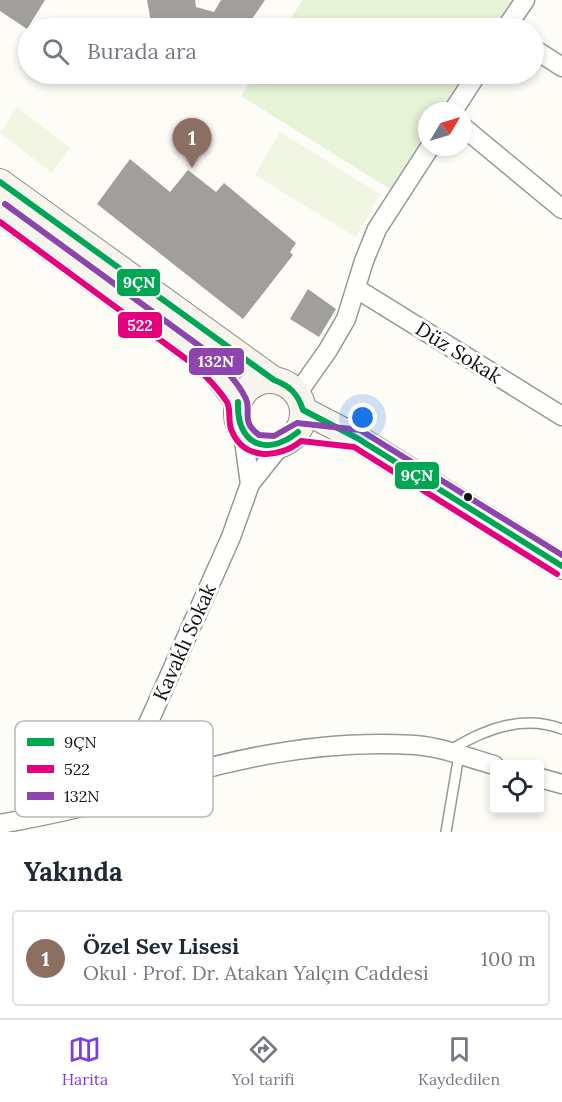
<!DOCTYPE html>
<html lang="tr">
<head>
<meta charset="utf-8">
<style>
	:root { --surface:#fff; --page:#f6f6f7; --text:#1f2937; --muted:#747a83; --line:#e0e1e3; --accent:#7c3aed }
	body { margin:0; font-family:Lora,serif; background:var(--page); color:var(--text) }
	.controls { position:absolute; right:18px; bottom:18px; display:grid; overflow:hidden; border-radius:6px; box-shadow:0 3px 9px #0003 }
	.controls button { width:54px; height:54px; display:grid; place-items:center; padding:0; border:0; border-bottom:2px solid var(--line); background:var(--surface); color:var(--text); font:30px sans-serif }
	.compass { position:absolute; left:418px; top:102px; width:54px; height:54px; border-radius:50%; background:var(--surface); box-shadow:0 3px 9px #0003; rotate:52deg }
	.you { position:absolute; left:363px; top:418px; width:21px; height:21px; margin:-15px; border:4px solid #fff; border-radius:50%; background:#1a73e8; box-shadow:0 0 0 9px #1a73e833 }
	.badge { display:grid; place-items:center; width:39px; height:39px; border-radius:50%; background:var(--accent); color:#fff; font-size:20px; font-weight:700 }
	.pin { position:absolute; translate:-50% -50px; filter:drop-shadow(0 2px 3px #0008) }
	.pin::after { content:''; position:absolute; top:32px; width:21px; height:18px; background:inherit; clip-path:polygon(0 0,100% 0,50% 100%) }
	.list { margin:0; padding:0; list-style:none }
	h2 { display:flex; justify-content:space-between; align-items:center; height:78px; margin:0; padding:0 24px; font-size:26px }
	h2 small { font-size:20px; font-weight:400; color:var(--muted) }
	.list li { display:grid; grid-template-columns:39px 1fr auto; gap:18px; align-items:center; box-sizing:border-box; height:96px; margin:0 12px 12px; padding:0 12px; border:2px solid var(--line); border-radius:6px }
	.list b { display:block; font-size:22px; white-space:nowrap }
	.list p { margin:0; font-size:20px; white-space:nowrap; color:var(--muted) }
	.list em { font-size:20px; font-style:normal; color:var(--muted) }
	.icon { flex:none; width:33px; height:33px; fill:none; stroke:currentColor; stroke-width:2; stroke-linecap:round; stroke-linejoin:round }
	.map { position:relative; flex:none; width:562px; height:832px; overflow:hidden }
	.search { position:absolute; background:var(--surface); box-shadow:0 3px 9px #0003; left:18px; right:18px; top:18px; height:66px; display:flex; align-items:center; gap:15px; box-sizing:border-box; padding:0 21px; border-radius:33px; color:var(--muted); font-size:22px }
	.sheet { height:186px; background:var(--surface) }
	nav { display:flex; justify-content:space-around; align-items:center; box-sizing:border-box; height:84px; border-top:2px solid var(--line); background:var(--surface); font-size:16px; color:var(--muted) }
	nav a { display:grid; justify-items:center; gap:3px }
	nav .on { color:var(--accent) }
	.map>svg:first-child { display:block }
	.green { fill:#e7f3d7 }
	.pitch { fill:#f0f6e1 }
	.building { fill:#a19f9c }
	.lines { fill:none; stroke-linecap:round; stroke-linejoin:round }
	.lane-casing { stroke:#979795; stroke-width:12 }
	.street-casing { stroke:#979795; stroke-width:21 }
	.secondary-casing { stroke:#8e8d8b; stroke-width:28 }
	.lane { stroke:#fffffe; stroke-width:9 }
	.street { stroke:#fffffe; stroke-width:18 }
	.secondary { stroke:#f6f4eb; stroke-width:26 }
	.bus-1-casing { stroke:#fff; stroke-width:10 }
	.bus-2-casing { stroke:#fff; stroke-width:10 }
	.bus-3-casing { stroke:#fff; stroke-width:10 }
	.bus-1 { stroke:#00a651; stroke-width:6 }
	.bus-2 { stroke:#e5007d; stroke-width:6 }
	.bus-3 { stroke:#8e44ad; stroke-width:6 }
	.bus-dot { fill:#111; stroke:#fff; stroke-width:2 }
	.labels { text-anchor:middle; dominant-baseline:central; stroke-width:6; stroke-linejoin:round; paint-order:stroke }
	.street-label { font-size:20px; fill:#111; stroke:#fff }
	.key { fill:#fff; stroke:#b8b8b8; stroke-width:1.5 }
	.key-label { font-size:16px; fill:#111 }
	.line-badge { stroke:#fff; stroke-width:2 }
	.badge-label { font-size:16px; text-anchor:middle; font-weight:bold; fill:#fff }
</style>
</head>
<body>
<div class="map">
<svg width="562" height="832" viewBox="0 0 562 832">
	<rect width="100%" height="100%" fill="#fdfcf7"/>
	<g class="green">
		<polygon points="303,0 514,0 517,1 498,28 284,28"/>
		<polygon points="255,74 468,74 443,111 427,111 427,135 390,189 241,96"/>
	</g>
	<g class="pitch">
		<polygon points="17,107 70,148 52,173 0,133"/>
		<polygon points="280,132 380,194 356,237 255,175"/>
	</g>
	<g class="building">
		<polygon points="0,0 45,0 27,29 0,11"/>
		<polygon points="147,0 195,0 196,7 214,12 221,0 265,0 246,28 152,28"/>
		<polygon points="130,159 170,192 188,170 216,192 224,183 296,243 290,252 293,255 243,319 97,204"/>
		<polygon points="308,289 336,309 319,337 290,319"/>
	</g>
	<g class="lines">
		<g class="lane-casing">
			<g id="lane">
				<path d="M451 750C484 729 523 714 562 729"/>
				<polyline points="446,832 459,755"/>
			</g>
		</g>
		<g class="street-casing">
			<g id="street">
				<polyline points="506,28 525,0"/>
				<polyline points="534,49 562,67"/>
				<polyline points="453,111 477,74"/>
				<polyline points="463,127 562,209"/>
				<polyline points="357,289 562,416"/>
				<polyline points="297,394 328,350 346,319 364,261 377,229 430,147"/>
				<polyline points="243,433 250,484"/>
				<polyline points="540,778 562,784"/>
				<polyline points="115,798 231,537 250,484 281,445"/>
				<path d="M0 824C39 817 78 809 116 798 141 790 165 780 189 773 263 752 338 740 415 745 442 747 469 758 494 765"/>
			</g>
		</g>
		<g class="secondary-casing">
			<g id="secondary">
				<polyline points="0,182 274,380"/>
				<polyline points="0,211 199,357 215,372 238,402"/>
				<circle cx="270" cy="413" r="33"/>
				<polyline points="303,410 357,438 562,566"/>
			</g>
		</g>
		<use href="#lane" class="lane"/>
		<use href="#street" class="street"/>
		<use href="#secondary" class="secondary"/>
		<g class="bus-1-casing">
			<g id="bus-1">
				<path d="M0 182 274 380C290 386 298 394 303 410L357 438 562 566"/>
				<path d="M238 402C236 444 266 458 298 432"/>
			</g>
		</g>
		<g class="bus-2-casing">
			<path id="bus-2" d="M0 222 193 364C205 375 218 388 227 402 231 409 228 421 231 429 243 461 279 459 301 441L354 447 557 574"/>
		</g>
		<g class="bus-3-casing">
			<path id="bus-3" d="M5 204 205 350C219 364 236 379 245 397 253 411 239 420 259 435L274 436 297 423 360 430 562 555"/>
		</g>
		<use href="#bus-1" class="bus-1"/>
		<use href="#bus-2" class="bus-2"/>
		<use href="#bus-3" class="bus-3"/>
	</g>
	<circle class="bus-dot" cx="468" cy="497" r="5"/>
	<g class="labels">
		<g class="street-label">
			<text transform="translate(459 352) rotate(32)">Düz Sokak</text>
			<text transform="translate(184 642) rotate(-66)">Kavaklı Sokak</text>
		</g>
	</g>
	<rect x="15" y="721" width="198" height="96" rx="9" class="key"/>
	<rect x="27" y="738" width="27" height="8" fill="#00a651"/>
	<rect x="27" y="765" width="27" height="8" fill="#e5007d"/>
	<rect x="27" y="792" width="27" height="8" fill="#8e44ad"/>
	<g class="key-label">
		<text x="64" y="748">9ÇN</text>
		<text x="64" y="775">522</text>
		<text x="64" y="802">132N</text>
	</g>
	<g class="line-badge">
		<rect x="116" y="268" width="45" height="29" rx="6" fill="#00a651"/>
		<rect x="117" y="311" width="46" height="28" rx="6" fill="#e5007d"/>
		<rect x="188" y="347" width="57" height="29" rx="6" fill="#8e44ad"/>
		<rect x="394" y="461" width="46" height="29" rx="6" fill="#00a651"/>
	</g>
	<g class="badge-label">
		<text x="139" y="288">9ÇN</text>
		<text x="140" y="331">522</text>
		<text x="216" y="367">132N</text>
		<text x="417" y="481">9ÇN</text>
	</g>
</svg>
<div class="controls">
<button><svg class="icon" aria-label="locate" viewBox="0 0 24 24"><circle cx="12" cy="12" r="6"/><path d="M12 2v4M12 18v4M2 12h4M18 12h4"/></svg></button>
</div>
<svg class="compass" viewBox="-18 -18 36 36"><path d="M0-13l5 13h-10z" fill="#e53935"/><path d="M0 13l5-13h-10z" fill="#747a83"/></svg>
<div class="you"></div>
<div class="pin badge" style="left:192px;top:168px;background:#8d6e63">1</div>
<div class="search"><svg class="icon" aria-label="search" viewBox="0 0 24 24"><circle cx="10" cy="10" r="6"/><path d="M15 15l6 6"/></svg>Burada ara</div>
</div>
<section class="sheet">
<h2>Yakında<small></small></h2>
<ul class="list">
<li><span class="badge" style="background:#8d6e63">1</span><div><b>Özel Sev Lisesi</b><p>Okul · Prof. Dr. Atakan Yalçın Caddesi</p></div><em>100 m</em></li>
</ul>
</section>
<nav>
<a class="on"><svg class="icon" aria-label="map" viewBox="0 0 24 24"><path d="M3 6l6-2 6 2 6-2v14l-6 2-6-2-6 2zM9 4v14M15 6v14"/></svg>Harita</a>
<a><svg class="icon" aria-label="directions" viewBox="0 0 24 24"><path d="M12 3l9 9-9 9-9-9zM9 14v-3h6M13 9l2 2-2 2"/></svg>Yol tarifi</a>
<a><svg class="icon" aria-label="saved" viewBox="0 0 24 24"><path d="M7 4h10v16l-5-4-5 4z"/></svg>Kaydedilen</a>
</nav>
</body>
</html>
